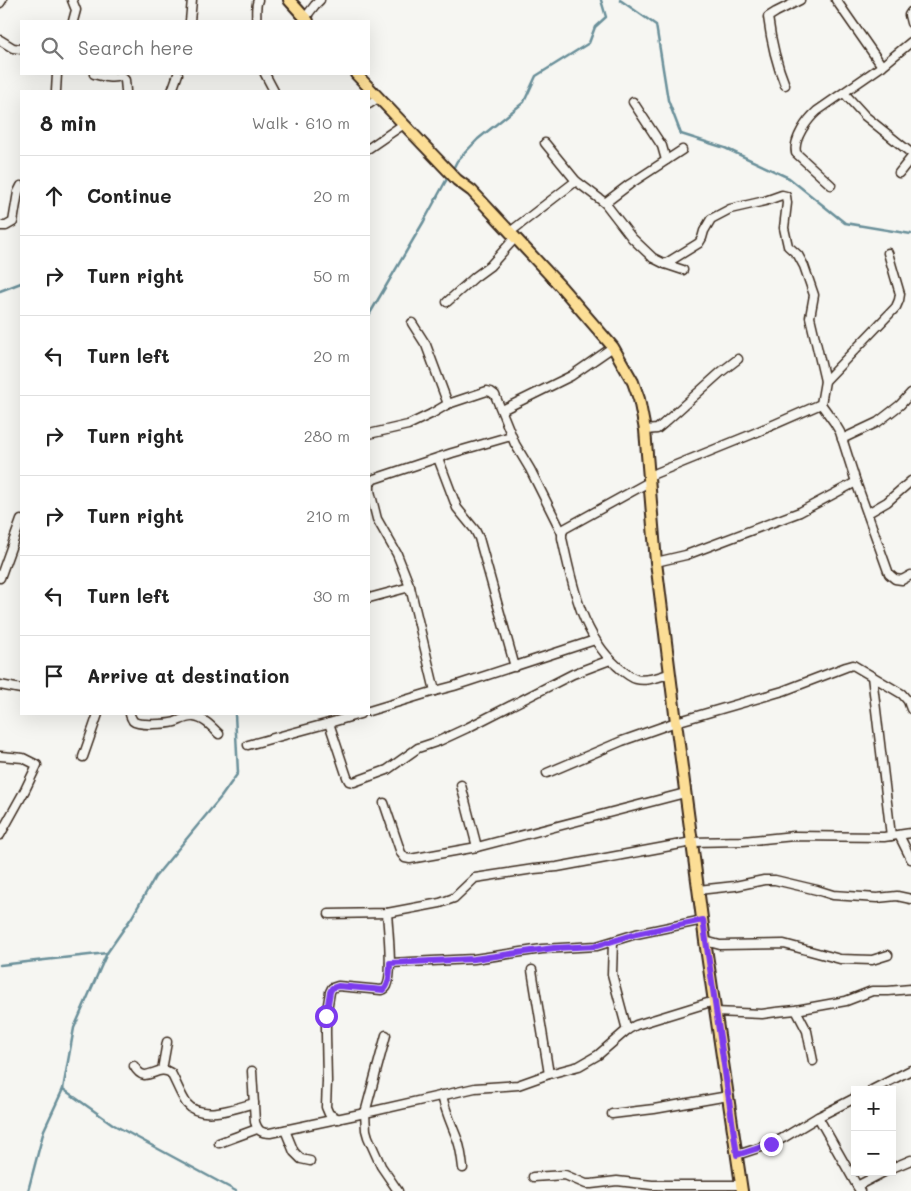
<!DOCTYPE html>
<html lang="en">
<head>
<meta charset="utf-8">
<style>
	:root { --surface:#fff; --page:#f2f2f2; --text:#222; --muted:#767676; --line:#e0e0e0 }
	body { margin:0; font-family:Mali,sans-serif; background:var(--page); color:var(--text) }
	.controls { position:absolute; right:15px; bottom:15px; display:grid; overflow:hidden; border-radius:0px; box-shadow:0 5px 20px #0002 }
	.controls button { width:45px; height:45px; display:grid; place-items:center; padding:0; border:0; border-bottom:1px solid var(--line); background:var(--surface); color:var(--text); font:25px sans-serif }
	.stop { position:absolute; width:15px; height:15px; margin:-11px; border:4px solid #7c3aed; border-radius:50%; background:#fff }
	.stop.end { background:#7c3aed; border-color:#fff; box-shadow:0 1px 5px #0008 }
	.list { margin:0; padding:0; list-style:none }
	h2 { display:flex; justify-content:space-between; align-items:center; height:65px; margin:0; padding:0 20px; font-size:21px }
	h2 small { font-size:16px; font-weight:400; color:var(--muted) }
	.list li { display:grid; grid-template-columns:32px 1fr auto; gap:15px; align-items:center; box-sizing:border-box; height:80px; padding:0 20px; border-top:1px solid var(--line) }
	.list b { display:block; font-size:19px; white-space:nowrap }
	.list em { font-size:16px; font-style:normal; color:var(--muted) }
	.icon { flex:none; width:28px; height:28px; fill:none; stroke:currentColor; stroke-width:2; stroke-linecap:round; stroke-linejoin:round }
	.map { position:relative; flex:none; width:911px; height:1191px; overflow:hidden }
	.search { position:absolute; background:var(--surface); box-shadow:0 5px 20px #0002; left:20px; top:20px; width:350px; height:55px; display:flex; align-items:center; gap:12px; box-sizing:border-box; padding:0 18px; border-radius:0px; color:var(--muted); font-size:19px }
	.panel { position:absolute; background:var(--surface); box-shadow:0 5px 20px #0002; left:20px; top:90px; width:350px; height:625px; border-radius:0px }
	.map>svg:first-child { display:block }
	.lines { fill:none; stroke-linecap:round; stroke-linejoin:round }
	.stream { stroke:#6b909a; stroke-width:2.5 }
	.minor-casing { stroke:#3b2a1e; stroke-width:11 }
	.major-casing { stroke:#3b2a1e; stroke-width:14 }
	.minor { stroke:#f6f6f2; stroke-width:8 }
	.major { stroke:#fcde96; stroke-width:10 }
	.route { stroke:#7c3aed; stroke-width:6 }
</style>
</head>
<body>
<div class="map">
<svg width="911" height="1191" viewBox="0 0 911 1191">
	<rect width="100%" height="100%" fill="#f6f6f2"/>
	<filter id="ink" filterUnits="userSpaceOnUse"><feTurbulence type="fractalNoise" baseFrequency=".02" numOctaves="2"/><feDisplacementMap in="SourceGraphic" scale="10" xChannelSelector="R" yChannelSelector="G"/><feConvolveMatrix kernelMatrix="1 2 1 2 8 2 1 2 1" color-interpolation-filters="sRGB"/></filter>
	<g filter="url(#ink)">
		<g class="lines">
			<g class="stream">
				<polyline points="620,0 656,25 668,100 681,134 725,148 789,178 845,223 911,234"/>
				<polyline points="452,171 457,161 478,139 524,102 536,76 589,43 595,27 606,17 601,0"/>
				<polyline points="0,291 21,283"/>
				<polyline points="369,315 424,221 449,175"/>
				<polyline points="0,965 107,953"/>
				<polyline points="63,1089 114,1125 236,1191"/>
				<polyline points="28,1191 44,1130 63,1089 74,1028 107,953 132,917 155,877 221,797 238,773 235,714"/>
			</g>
			<g class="minor-casing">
				<g id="minor">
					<polyline points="72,0 76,10 73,21"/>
					<polyline points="836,0 882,66"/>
					<polyline points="0,3 2,0"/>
					<polyline points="911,12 909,15 911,23"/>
					<polyline points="305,18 315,5 320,0"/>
					<polyline points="190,21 192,0"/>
					<path d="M256 21C257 14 255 7 258 0"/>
					<polyline points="0,40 13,48 21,49"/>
					<path d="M94 74C104 77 112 79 121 76L125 80 126 91"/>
					<polyline points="265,74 274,91"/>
					<path d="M785 85C776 63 771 40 768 17L776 12 800 0"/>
					<polyline points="56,91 57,74"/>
					<polyline points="172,91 178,74"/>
					<polyline points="844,93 865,116 911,153"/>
					<polyline points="633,102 662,146 666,160"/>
					<polyline points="369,104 378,98"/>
					<polyline points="545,143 576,181 605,203 632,238 653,258 665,264 683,270"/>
					<polyline points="369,148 404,124"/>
					<polyline points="899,173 911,158"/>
					<path d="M831 185 796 153C793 139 807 120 817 111L882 66 911 42"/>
					<polyline points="605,203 630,184 682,150"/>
					<polyline points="0,226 6,226 13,222 18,192 21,186"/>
					<polyline points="510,232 576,181"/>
					<polyline points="665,264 699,243 702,238 704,231 711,219 730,209 765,201 782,195 786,196 787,203 784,228 788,246 798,255 804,266 814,295 810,317 825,381 821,404 834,422 840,432 856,482 889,574 895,579 902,580 911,575"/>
					<polyline points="447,302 475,277 490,266 515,238"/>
					<polyline points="412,323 426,345 448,404"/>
					<polyline points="825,381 896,307 899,300 900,294 888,253"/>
					<polyline points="502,410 571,376 613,347"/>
					<polyline points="645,430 657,429 663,424 721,372 738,359"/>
					<path d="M369 434 408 425 431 414 448 404 487 391 491 392 495 395 515 444 530 469 562 533V538C572 583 581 634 617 666 623 671 629 677 636 679 647 682 660 676 670 674"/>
					<polyline points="842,439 878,422 900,405 911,393"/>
					<polyline points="438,458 457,508 475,530 479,538 515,667"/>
					<polyline points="649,476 750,435 821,404"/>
					<polyline points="868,513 887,502 911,481"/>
					<polyline points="562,533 564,529 649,482"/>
					<polyline points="656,562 686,555 800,512 856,482"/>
					<polyline points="0,578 21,520"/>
					<polyline points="369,598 410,587"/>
					<polyline points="872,676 891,836"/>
					<polyline points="0,685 21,689"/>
					<polyline points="435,691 410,587 397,554 377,519 370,491 370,483 374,479 452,453 511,436"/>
					<polyline points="369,711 435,691 454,686 595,640"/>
					<path d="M130 714C130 716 132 719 133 721 138 726 168 724 175 722 181 720 187 716 194 717 204 718 212 727 219 734"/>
					<polyline points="329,723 347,777 349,781 354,782 387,770 418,748 439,741 467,728 573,674 610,660"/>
					<polyline points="248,745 329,723 360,714"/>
					<polyline points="0,756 23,758 37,765 25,790 0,835"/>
					<polyline points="83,757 98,714"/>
					<polyline points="547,773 622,741 676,722 783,691 846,667 853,665 902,694 908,701 911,709"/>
					<polyline points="461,785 477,847"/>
					<polyline points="384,803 401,853 405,858 410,859 477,847 685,793"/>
					<polyline points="899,835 911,859"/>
					<polyline points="698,890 735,886 764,880 775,880 817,890 833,895 877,898 897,896 911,899"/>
					<polyline points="329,914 387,913 440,903 454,898 475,878 534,869 557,867 692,842 743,841 794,836 884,837 911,833"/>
					<polyline points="705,941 720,945 784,944 840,959 872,960 888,955"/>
					<polyline points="613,942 612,974 627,1030"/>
					<polyline points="390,963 474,959 542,949 597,946 636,934 703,920"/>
					<polyline points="532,970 549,1074"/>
					<polyline points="796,1010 807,1031 813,1061"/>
					<polyline points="715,1012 762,1014 776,1012 796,1010 846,1001 872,991 888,991 911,989"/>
					<polyline points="386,1035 365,1113 366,1130 368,1137 381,1166 398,1191"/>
					<path d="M134 1066C146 1087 156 1063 171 1073 176 1082 181 1096 187 1104 201 1121 237 1108 254 1103"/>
					<polyline points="162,1070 167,1042"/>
					<path d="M252 1071 255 1122C258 1131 261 1133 270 1133L365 1113 475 1088 518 1085 549 1074 579 1066 598 1055 627 1030 636 1025 714 1001"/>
					<polyline points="872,1090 911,1070"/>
					<path d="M442 1095C445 1111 452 1125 458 1141 461 1150 462 1159 463 1168"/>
					<polyline points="612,1114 654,1109 728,1096"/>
					<polyline points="818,1117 860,1191"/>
					<path d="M339 1119 329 1114 326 1107 327 1081 326 1034V1016L330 992 332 988 338 986 381 990C384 989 385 990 387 986 393 974 388 928 387 913"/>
					<polyline points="285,1130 294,1152 301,1159 310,1161"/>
					<polyline points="219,1143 257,1129"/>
					<polyline points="737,1155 771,1144 783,1138 818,1117 855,1098"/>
					<polyline points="892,1168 911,1160"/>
					<polyline points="533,1177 565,1175 586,1184 591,1184 617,1181 652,1185 741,1185"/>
					<polyline points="857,1186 884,1172"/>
				</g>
			</g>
			<g class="major-casing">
				<g id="major">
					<polyline points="289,0 308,21"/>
					<polyline points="356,74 457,180 472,191 562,288 613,347 633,382 639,399 645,430 656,562 676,722 705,941 742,1191"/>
				</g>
			</g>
			<use href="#minor" class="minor"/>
			<use href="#major" class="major"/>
		</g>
	</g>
	<g class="lines" filter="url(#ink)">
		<path class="route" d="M326 1016 330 992 332 988 338 986 384 990C390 984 390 972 390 963L474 959 554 948 597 946 636 934 703 920 737 1155 771 1144"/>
	</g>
</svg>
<div class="controls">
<button>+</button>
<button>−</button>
</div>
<div class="stop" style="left:326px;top:1016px"></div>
<div class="stop end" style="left:771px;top:1144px"></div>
<div class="search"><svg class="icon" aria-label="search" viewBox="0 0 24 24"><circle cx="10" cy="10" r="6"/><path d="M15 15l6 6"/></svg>Search here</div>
<section class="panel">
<h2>8 min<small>Walk · 610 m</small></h2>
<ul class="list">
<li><svg class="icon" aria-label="ahead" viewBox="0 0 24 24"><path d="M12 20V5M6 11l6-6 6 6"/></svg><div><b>Continue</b></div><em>20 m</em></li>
<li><svg class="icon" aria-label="right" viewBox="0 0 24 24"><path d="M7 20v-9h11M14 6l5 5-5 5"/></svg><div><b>Turn right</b></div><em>50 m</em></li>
<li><svg class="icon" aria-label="left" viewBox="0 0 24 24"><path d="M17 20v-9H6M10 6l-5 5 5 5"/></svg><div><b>Turn left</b></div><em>20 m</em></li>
<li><svg class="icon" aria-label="right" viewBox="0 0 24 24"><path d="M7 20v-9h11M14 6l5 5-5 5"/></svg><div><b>Turn right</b></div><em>280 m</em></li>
<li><svg class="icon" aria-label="right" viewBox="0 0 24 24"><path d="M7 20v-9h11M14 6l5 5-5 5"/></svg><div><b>Turn right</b></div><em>210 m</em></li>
<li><svg class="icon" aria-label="left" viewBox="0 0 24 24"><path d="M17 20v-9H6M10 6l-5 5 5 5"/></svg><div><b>Turn left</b></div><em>30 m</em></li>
<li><svg class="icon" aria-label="arrive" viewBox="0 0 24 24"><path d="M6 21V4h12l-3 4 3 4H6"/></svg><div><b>Arrive at destination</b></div></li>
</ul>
</section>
</div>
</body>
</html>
